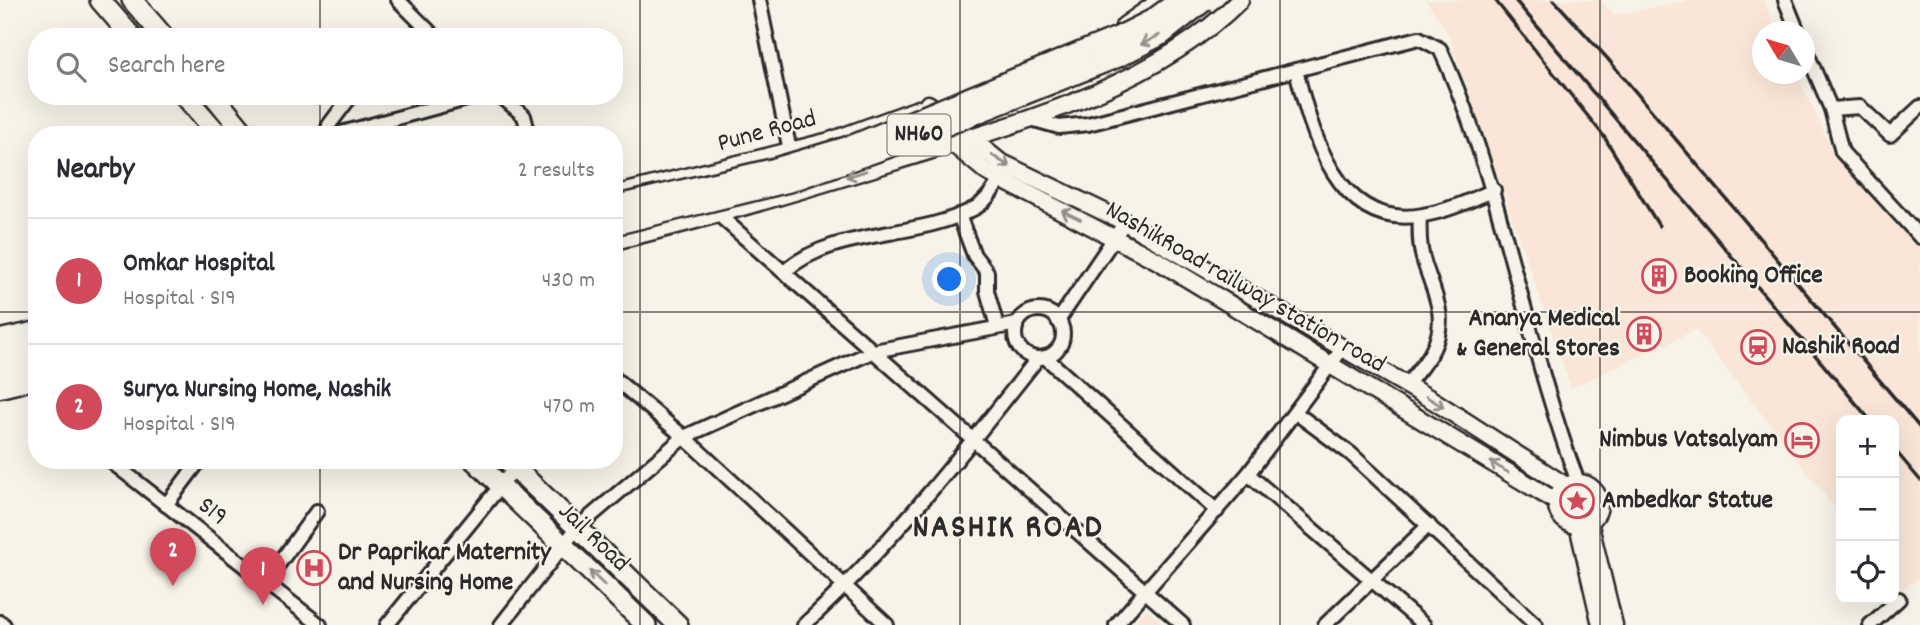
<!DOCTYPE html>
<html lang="en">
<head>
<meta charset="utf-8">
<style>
	:root { --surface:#fff; --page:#f7f7f7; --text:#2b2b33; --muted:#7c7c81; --line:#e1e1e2; --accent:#d1495b }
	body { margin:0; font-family:Dekko,sans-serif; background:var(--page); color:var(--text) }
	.controls { position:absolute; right:21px; bottom:21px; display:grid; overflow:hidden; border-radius:14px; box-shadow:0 7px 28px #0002 }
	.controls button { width:63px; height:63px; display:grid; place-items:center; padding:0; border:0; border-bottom:2px solid var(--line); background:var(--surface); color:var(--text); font:35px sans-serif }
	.compass { position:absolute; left:1752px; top:21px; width:63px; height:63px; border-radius:50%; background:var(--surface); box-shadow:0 7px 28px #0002; rotate:308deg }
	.you { position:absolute; left:950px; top:280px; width:24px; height:24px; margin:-18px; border:5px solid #fff; border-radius:50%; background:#1a73e8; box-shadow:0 0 0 10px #1a73e833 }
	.badge { display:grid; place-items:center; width:46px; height:46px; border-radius:50%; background:var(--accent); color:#fff; font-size:23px; font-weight:700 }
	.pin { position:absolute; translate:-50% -58px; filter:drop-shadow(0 2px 4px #0008) }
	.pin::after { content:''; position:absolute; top:37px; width:24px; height:21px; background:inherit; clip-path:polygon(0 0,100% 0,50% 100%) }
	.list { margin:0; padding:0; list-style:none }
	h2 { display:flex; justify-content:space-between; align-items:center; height:91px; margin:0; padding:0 28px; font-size:30px }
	h2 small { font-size:23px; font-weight:400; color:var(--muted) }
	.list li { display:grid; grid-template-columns:46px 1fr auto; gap:21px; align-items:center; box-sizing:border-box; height:126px; padding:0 28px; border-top:2px solid var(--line) }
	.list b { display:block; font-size:26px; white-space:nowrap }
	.list p { margin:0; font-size:23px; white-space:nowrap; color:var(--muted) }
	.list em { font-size:23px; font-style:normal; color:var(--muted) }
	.icon { flex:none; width:38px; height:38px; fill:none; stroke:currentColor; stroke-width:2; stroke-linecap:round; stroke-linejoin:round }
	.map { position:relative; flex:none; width:1920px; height:625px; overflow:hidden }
	.search { position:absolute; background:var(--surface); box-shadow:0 7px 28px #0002; left:28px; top:28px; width:595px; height:77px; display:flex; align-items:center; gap:18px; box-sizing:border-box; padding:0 24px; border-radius:28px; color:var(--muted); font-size:26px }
	.panel { position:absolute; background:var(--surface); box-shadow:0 7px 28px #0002; left:28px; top:126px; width:595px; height:343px; border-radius:28px }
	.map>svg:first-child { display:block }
	.built { fill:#f9e6d8 }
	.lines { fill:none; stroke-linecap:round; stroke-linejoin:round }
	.street-casing { stroke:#2b2b2b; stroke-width:18 }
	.secondary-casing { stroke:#2b2b2b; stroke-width:21 }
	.primary-casing { stroke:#2b2b2b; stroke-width:24 }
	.highway-casing { stroke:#2b2b2b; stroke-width:26 }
	.street { stroke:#f7f3e8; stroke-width:12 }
	.secondary { stroke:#f7f3e8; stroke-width:16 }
	.primary { stroke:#f7f3e8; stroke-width:19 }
	.highway { stroke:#f7f3e8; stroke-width:21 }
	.rail { stroke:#2b2b2b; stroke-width:3.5 }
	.highway-bridge-casing { stroke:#2b2b2b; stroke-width:26; stroke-linecap:butt }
	.highway-bridge { stroke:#f7f3e8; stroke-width:21 }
	.oneway { stroke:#918f8a }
	.grid { fill:none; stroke:#2b2b2b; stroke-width:2; stroke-opacity:0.55 }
	.labels { text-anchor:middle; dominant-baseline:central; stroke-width:5; stroke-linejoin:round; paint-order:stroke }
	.shield { fill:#f7f3e8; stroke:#686764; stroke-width:2 }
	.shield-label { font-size:24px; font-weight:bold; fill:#2b2b2b }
	.street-label { font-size:26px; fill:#2b2b2b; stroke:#f7f3e8 }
	.poi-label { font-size:26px; font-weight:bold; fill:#2b2b2b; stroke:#f7f3e8; text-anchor:start }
	.district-label { font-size:33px; font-weight:bold; letter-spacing:2px; fill:#2b2b2b; stroke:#f7f3e8 }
</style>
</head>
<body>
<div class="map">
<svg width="1920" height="625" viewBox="0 0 1920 625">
	<rect width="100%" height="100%" fill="#f7f3e8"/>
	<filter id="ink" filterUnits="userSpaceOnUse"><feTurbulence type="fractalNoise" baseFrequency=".0143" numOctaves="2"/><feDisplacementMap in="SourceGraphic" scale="14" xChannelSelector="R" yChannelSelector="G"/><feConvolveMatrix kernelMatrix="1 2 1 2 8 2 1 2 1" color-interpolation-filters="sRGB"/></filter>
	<g filter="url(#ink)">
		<g class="built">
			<polygon points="1426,0 1600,0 1615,15 1692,0 1763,0 1778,31 1762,32 1762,74 1797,74 1834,153 1920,248 1920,578 1899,591 1894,583 1894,420 1841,420 1841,516 1696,330 1571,388 1449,36"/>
			<polygon points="1146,609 1164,625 1132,625"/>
		</g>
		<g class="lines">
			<g class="street-casing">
				<g id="street">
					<polyline points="398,0 435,37"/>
					<polyline points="759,0 790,151"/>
					<polyline points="1785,0 1798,32"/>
					<polyline points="1804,46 1831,109 1860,107 1890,135 1920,107"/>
					<path d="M1296 70C1312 133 1337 231 1423 215 1448 211 1471 200 1494 190"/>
					<polyline points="501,96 524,116 529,135"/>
					<polyline points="1831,109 1842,152 1920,237"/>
					<path d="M1031 119 1059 127 1088 124 1419 38 1440 49C1504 188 1524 340 1578 482"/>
					<polyline points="326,135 329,125 351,96"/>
					<polyline points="334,135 478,96"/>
					<polyline points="959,215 974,255 987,272 987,291 997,326"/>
					<polyline points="720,216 1183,625"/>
					<path d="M784 272C834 227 918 240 975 208 986 202 993 190 1000 180"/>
					<circle cx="1039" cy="334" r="24"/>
					<polyline points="1058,321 1125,222"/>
					<polyline points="1045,357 1217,511"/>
					<path d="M1407 385C1415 374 1427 362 1433 349 1448 318 1435 295 1425 265 1419 249 1419 233 1420 216"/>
					<polyline points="1296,413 1351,454 1536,625"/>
					<polyline points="109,460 320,625"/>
					<polyline points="1248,474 1424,625"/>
					<polyline points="166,505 200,460"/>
					<polyline points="265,583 317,511"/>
					<polyline points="0,622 4,625"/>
					<polyline points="387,625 515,468"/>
					<polyline points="501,625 577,528 684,437 614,378"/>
					<path d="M804 625C891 545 965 451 1038 358"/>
					<polyline points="887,625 684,437 874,351 1017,324"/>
					<polyline points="1116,625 1248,474 1343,348"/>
					<polyline points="1325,625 1429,525"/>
					<polyline points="1870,625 1899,599"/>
				</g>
			</g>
			<g class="secondary-casing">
				<g id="secondary">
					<polyline points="1124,26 1161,0"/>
					<polyline points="928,104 1000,162 1125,222 1434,401 1566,486"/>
					<polyline points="928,123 987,172 1160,262 1557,502"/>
					<polyline points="614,195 830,141 918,109"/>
					<path d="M614 241C710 218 803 190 896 161 1013 125 1151 89 1240 0"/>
					<polyline points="0,338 37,330"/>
					<polyline points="0,389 37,380"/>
					<circle cx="1578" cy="504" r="21"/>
					<polyline points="1589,522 1614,625"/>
					<polyline points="1578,525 1601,625"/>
				</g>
			</g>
			<g class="primary-casing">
				<g id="primary">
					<polyline points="100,0 132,37"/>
					<polyline points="132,0 164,37"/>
					<polyline points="185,96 219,135"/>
					<polyline points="214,96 246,135"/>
					<polyline points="474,460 646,625"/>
					<polyline points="507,460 678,625"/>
				</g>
			</g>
			<g class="highway-casing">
				<g id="highway">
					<polyline points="0,354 37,345"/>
					<polyline points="0,373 37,364"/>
				</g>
			</g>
			<use href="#street" class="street"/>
			<use href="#secondary" class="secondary"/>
			<use href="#primary" class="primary"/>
			<use href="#highway" class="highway"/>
			<g class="rail">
				<polyline points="1495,0 1603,135 1659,226"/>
				<polyline points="1515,0 1870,420"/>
				<polyline points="1554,0 1607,58 1920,428"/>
				<polyline points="1894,449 1920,480"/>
			</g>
			<g class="highway-bridge-casing">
				<g id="highway-bridge">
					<polyline points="614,207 772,170 853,146 1120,37 1152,21 1181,0"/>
					<polyline points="614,224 789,181 907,140 1118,56 1161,34 1204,0"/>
				</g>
			</g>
			<use href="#highway-bridge" class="highway-bridge"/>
		</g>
		<defs><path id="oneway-shaft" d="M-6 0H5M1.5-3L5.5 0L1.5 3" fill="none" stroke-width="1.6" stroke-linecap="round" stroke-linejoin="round" transform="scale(1.75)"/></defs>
		<g class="oneway">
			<use href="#oneway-shaft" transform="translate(1150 40) rotate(153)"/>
			<use href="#oneway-shaft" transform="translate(1001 161) rotate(33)"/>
			<use href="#oneway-shaft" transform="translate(856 174) rotate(163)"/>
			<use href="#oneway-shaft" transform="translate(1071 215) rotate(-154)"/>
			<use href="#oneway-shaft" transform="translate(1435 402) rotate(32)"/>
			<use href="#oneway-shaft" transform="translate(1499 467) rotate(-149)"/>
			<use href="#oneway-shaft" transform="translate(597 578) rotate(-136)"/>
		</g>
	</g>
	<path class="grid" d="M320 0V37M640 0V625M960 0V625M1280 0V625M1600 0V625M320 96V135M0 312H37M614 312H1920M320 460V625"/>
	<defs>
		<g id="building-ring" transform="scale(1.75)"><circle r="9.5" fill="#f7f3e8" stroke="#d1495b" stroke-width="1.5"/><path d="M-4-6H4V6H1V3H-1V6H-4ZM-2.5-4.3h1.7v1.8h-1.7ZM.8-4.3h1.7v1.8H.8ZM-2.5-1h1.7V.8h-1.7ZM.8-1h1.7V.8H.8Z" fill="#d1495b"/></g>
		<g id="station-ring" transform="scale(1.75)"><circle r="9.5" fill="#f7f3e8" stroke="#d1495b" stroke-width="1.5"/><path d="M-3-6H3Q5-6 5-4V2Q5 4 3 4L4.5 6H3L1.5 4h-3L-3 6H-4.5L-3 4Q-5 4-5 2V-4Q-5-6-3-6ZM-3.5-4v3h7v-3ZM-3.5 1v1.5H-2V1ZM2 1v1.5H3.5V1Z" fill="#d1495b"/></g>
		<g id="hotel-ring" transform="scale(1.75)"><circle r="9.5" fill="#f7f3e8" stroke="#d1495b" stroke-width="1.5"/><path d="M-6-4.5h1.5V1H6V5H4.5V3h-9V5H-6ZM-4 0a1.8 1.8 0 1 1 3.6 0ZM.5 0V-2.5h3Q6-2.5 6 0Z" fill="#d1495b"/></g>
		<g id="sight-ring" transform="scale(1.75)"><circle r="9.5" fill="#f7f3e8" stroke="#d1495b" stroke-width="1.5"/><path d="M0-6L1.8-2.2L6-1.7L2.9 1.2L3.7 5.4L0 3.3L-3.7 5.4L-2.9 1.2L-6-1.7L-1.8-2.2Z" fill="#d1495b"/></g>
		<g id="hospital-ring" transform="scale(1.75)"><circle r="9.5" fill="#f7f3e8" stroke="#d1495b" stroke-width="1.5"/><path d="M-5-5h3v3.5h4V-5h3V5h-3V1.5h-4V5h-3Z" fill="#d1495b"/></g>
	</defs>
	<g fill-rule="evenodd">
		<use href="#building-ring" x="1659" y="276"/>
		<use href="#building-ring" x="1644" y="334"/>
		<use href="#station-ring" x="1758" y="347"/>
		<use href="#hotel-ring" x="1802" y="440"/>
		<use href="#sight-ring" x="1577" y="501"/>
		<use href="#hospital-ring" x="314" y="568"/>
	</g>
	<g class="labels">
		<rect class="shield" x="887.5" y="114.5" width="63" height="41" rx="5"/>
		<g class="shield-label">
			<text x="919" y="135">NH60</text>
		</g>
		<g class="street-label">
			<text transform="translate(767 132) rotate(-15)">Pune Road</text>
			<text transform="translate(1245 288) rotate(30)">NashikRoad railway station road</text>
			<text transform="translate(212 512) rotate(38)">S19</text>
			<text transform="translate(593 538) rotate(44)">Jail Road</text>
		</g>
		<g class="poi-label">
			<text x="1684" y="276">Booking Office</text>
			<text x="1620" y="319" text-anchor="end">Ananya Medical<tspan x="1620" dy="30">&amp; General Stores</tspan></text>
			<text x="1782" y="347">Nashik Road</text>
			<text x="1778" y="440" text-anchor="end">Nimbus Vatsalyam</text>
			<text x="1602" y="501">Ambedkar Statue</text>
			<text x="338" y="553">Dr Paprikar Maternity<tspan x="338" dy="30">and Nursing Home</tspan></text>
		</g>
		<g class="district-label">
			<text x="1008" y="529">NASHIK ROAD</text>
		</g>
	</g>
</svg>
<div class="controls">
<button>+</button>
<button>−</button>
<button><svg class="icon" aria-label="locate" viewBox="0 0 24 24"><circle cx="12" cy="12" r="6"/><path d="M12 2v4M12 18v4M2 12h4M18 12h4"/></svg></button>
</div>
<svg class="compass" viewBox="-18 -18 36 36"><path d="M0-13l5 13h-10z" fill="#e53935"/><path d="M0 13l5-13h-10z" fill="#7c7c81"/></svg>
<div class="you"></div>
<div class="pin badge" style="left:263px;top:605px">1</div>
<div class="pin badge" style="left:173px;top:586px">2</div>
<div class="search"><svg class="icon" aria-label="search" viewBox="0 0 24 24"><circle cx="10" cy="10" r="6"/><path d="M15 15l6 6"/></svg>Search here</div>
<section class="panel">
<h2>Nearby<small>2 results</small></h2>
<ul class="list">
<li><span class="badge">1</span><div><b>Omkar Hospital</b><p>Hospital · S19</p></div><em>430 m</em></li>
<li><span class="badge">2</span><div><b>Surya Nursing Home, Nashik</b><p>Hospital · S19</p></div><em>470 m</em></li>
</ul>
</section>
</div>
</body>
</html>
